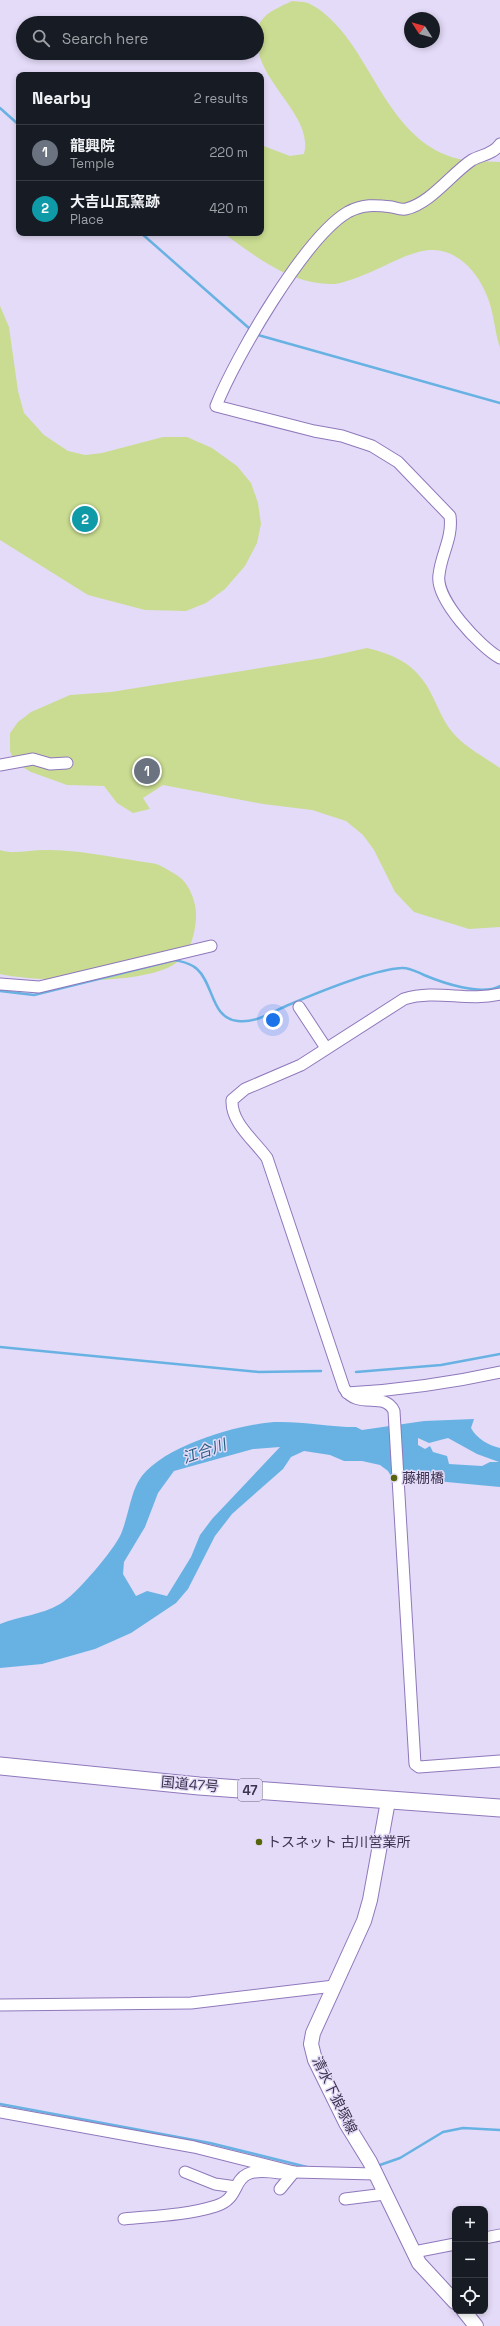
<!DOCTYPE html>
<html lang="en">
<head>
<meta charset="utf-8">
<style>
	:root { --surface:#171b24; --page:#242831; --text:#f1f3f6; --muted:#9ea1a6; --line:#363941; --accent:#2563eb }
	body { margin:0; font-family:"Space Grotesk","Noto Sans JP",sans-serif; background:var(--page); color:var(--text) }
	.controls { position:absolute; right:12px; bottom:12px; display:grid; overflow:hidden; border-radius:8px; box-shadow:0 2px 6px #0003 }
	.controls button { width:36px; height:36px; display:grid; place-items:center; padding:0; border:0; border-bottom:1px solid var(--line); background:var(--surface); color:var(--text); font:20px sans-serif }
	.compass { position:absolute; left:404px; top:12px; width:36px; height:36px; border-radius:50%; background:var(--surface); box-shadow:0 2px 6px #0003; rotate:306deg }
	.you { position:absolute; left:273px; top:1020px; width:14px; height:14px; margin:-10px; border:3px solid #fff; border-radius:50%; background:#1a73e8; box-shadow:0 0 0 6px #1a73e833 }
	.badge { display:grid; place-items:center; width:26px; height:26px; border-radius:50%; background:var(--accent); color:#fff; font-size:13px; font-weight:700 }
	.pin { position:absolute; translate:-50% -50%; border:2px solid #fff; box-shadow:0 1px 4px #0006 }
	.list { margin:0; padding:0; list-style:none }
	h2 { display:flex; justify-content:space-between; align-items:center; height:52px; margin:0; padding:0 16px; font-size:17px }
	h2 small { font-size:13px; font-weight:400; color:var(--muted) }
	.list li { display:grid; grid-template-columns:26px 1fr auto; gap:12px; align-items:center; box-sizing:border-box; height:56px; padding:0 16px; border-top:1px solid var(--line) }
	.list b { display:block; font-size:15px; white-space:nowrap }
	.list p { margin:0; font-size:13px; white-space:nowrap; color:var(--muted) }
	.list em { font-size:13px; font-style:normal; color:var(--muted) }
	.icon { flex:none; width:22px; height:22px; fill:none; stroke:currentColor; stroke-width:2; stroke-linecap:round; stroke-linejoin:round }
	.map { position:relative; flex:none; width:500px; height:2326px; overflow:hidden }
	.search { position:absolute; background:var(--surface); box-shadow:0 2px 6px #0003; left:16px; top:16px; width:248px; height:44px; display:flex; align-items:center; gap:10px; box-sizing:border-box; padding:0 14px; border-radius:22px; color:var(--muted); font-size:15px }
	.panel { position:absolute; background:var(--surface); box-shadow:0 2px 6px #0003; left:16px; top:72px; width:248px; height:164px; border-radius:8px }
	.map>svg:first-child { display:block }
	.green { fill:#cadc91 }
	.water { fill:#68b2e3; fill-rule:evenodd }
	.lines { fill:none; stroke-linecap:round; stroke-linejoin:round }
	.stream { stroke:#68b2e3; stroke-width:2.5 }
	.minor-casing { stroke:#8f78bb; stroke-width:13 }
	.major-casing { stroke:#8f78bb; stroke-width:16 }
	.highway-casing { stroke:#8f78bb; stroke-width:19 }
	.minor { stroke:#fff; stroke-width:11 }
	.major { stroke:#fff; stroke-width:14 }
	.highway { stroke:#fff; stroke-width:17 }
	.poi-dot { fill:#56650b; stroke:#e4dbf8; stroke-width:1.5 }
	.labels { text-anchor:middle; dominant-baseline:central; stroke-width:3; stroke-linejoin:round; paint-order:stroke }
	.shield { fill:#e4dbf8; stroke:#6e6582; stroke-width:1 }
	.shield-label { font-size:13px; font-weight:bold; fill:#3c334f }
	.poi-label { font-size:14px; fill:#3c334f; stroke:#e4dbf8; text-anchor:start }
	.street-label { font-size:14px; fill:#3c334f; stroke:#e4dbf8 }
	.water-label { font-size:15px; font-style:italic; fill:#255c7e; stroke:#e4dbf8 }
</style>
</head>
<body>
<div class="map">
<svg width="500" height="2326" viewBox="0 0 500 2326">
	<rect width="100%" height="100%" fill="#e4dbf8"/>
	<g class="green">
		<path d="M292 1C297 2 305 1 310 4 321 9 332 20 340 29 375 70 392 133 446 155 462 162 483 161 500 162V348C495 333 494 316 489 301 481 277 461 251 434 250 420 249 401 258 388 264 376 270 343 285 331 284 288 283 257 257 223 233H261V145L290 156 304 154C315 113 249 78 258 32 259 29 259 23 261 21 268 11 282 6 292 1Z"/>
		<polygon points="0,306 9,327 18,391 24,413 44,435 68,451 85,455 102,453 163,437 187,437 212,448 237,466 251,483 258,503 261,524 257,543 245,566 225,589 206,603 186,611 145,610 88,595 0,540"/>
		<path d="M367 648C388 653 409 661 422 679 435 695 439 717 453 733 465 747 484 757 500 768V927L469 929 414 912 395 892 374 850 363 835 346 821 312 810 263 804 163 785 143 798 150 809 133 813 117 803 104 786 67 785 31 772 14 762 10 751V733L18 722 31 712 70 695 111 692 322 658Z"/>
		<path d="M0 850C14 855 33 849 48 850 76 850 105 856 132 860 141 862 151 862 159 865 165 868 172 872 178 876 190 884 197 904 196 918 195 935 190 953 176 963 146 986 37 982 0 974Z"/>
	</g>
	<path class="water" d="M474 1419 471 1428C477 1439 488 1445 500 1448V1487L425 1480 410 1485H396L388 1471 380 1465 362 1461H344L330 1455 304 1451 291 1457 283 1469 232 1514 215 1536 188 1589 176 1603 131 1633 95 1649 42 1664 0 1668V1624C20 1616 41 1615 60 1604 75 1596 114 1550 121 1534 127 1520 131 1494 138 1482 158 1447 236 1425 274 1422 301 1421 329 1427 356 1427L362 1430 424 1421ZM418 1438 429 1443 448 1438 477 1454 499 1462H490L482 1466 449 1464 447 1456 433 1452 430 1446 425 1449 418 1445ZM280 1447 212 1519 200 1535 191 1557 167 1596 147 1591 136 1596 123 1574 124 1562 145 1527 158 1493 174 1471 253 1449Z"/>
	<g class="lines">
		<g class="stream">
			<polyline points="0,108 19,125"/>
			<polyline points="141,233 250,329"/>
			<polyline points="258,335 500,403"/>
			<path d="M0 991 34 995 175 960C183 962 191 963 197 969 214 984 211 1019 238 1021 256 1023 270 1013 286 1006 314 994 372 970 401 968 409 967 417 972 424 975 443 983 481 996 500 986"/>
			<polyline points="0,1347 259,1372 321,1371"/>
			<polyline points="356,1372 441,1365 500,1354"/>
			<polyline points="0,2104 210,2143 307,2167"/>
			<polyline points="377,2166 400,2158 443,2132 463,2128 500,2130"/>
		</g>
		<g class="minor-casing">
			<g id="minor">
				<path d="M500 144C494 154 481 155 472 160 451 174 431 203 406 209 402 210 396 208 392 207 375 205 363 204 348 212 305 237 235 358 216 406L314 431 342 436 372 446 398 462 450 516C453 538 441 554 439 575 435 599 480 647 500 658"/>
				<polyline points="0,765 33,759 50,764 67,763"/>
				<polyline points="0,984 39,987 211,946"/>
				<path d="M500 994C467 1002 437 989 404 999L301 1065 245 1089 232 1100C231 1123 254 1140 267 1158L344 1388C358 1411 384 1390 394 1411L415 1764 419 1767 500 1761"/>
				<polyline points="299,1007 326,1048"/>
				<path d="M347 1393C398 1390 450 1383 500 1372"/>
				<polyline points="0,2005 191,2003 334,1986"/>
				<polyline points="0,2112 194,2147 294,2172 375,2174"/>
				<polyline points="185,2172 215,2184 236,2187"/>
				<polyline points="280,2189 294,2172"/>
				<polyline points="345,2199 385,2194"/>
				<path d="M124 2219C155 2216 187 2215 216 2206 248 2196 223 2164 280 2173"/>
				<polyline points="485,2238 500,2235"/>
				<polyline points="414,2252 455,2244"/>
			</g>
		</g>
		<g class="major-casing">
			<g id="major">
				<polyline points="388,1801 370,1900 364,1921 313,2033 311,2044 315,2060 346,2123 370,2162 419,2263 455,2302"/>
				<polyline points="464,2311 476,2326"/>
			</g>
		</g>
		<g class="highway-casing">
			<polyline id="highway" points="0,1766 199,1786 500,1808"/>
		</g>
		<use href="#minor" class="minor"/>
		<use href="#major" class="major"/>
		<use href="#highway" class="highway"/>
	</g>
	<g class="poi-dot">
		<circle cx="394" cy="1478" r="4"/>
		<circle cx="259" cy="1842" r="4"/>
	</g>
	<g class="labels">
		<rect class="shield" x="238" y="1779" width="24" height="22" rx="3"/>
		<g class="shield-label">
			<text x="250" y="1790">47</text>
		</g>
		<g class="poi-label">
			<text x="402" y="1478">藤棚橋</text>
			<text x="267" y="1842">トスネット 古川営業所</text>
		</g>
		<g class="street-label">
			<text transform="translate(190 1784) rotate(5)">国道47号</text>
			<text transform="translate(335 2095) rotate(64)">清水下狼塚線</text>
		</g>
		<g class="water-label">
			<text transform="translate(204 1451) rotate(-19)">江合川</text>
		</g>
	</g>
</svg>
<div class="controls">
<button>+</button>
<button>−</button>
<button><svg class="icon" aria-label="locate" viewBox="0 0 24 24"><circle cx="12" cy="12" r="6"/><path d="M12 2v4M12 18v4M2 12h4M18 12h4"/></svg></button>
</div>
<svg class="compass" viewBox="-18 -18 36 36"><path d="M0-13l5 13h-10z" fill="#e53935"/><path d="M0 13l5-13h-10z" fill="#9ea1a6"/></svg>
<div class="you"></div>
<div class="pin badge" style="left:147px;top:771px;background:#6b7280">1</div>
<div class="pin badge" style="left:85px;top:519px;background:#0f9aa8">2</div>
<div class="search"><svg class="icon" aria-label="search" viewBox="0 0 24 24"><circle cx="10" cy="10" r="6"/><path d="M15 15l6 6"/></svg>Search here</div>
<section class="panel">
<h2>Nearby<small>2 results</small></h2>
<ul class="list">
<li><span class="badge" style="background:#6b7280">1</span><div><b>龍興院</b><p>Temple</p></div><em>220 m</em></li>
<li><span class="badge" style="background:#0f9aa8">2</span><div><b>大吉山瓦窯跡</b><p>Place</p></div><em>420 m</em></li>
</ul>
</section>
</div>
</body>
</html>
